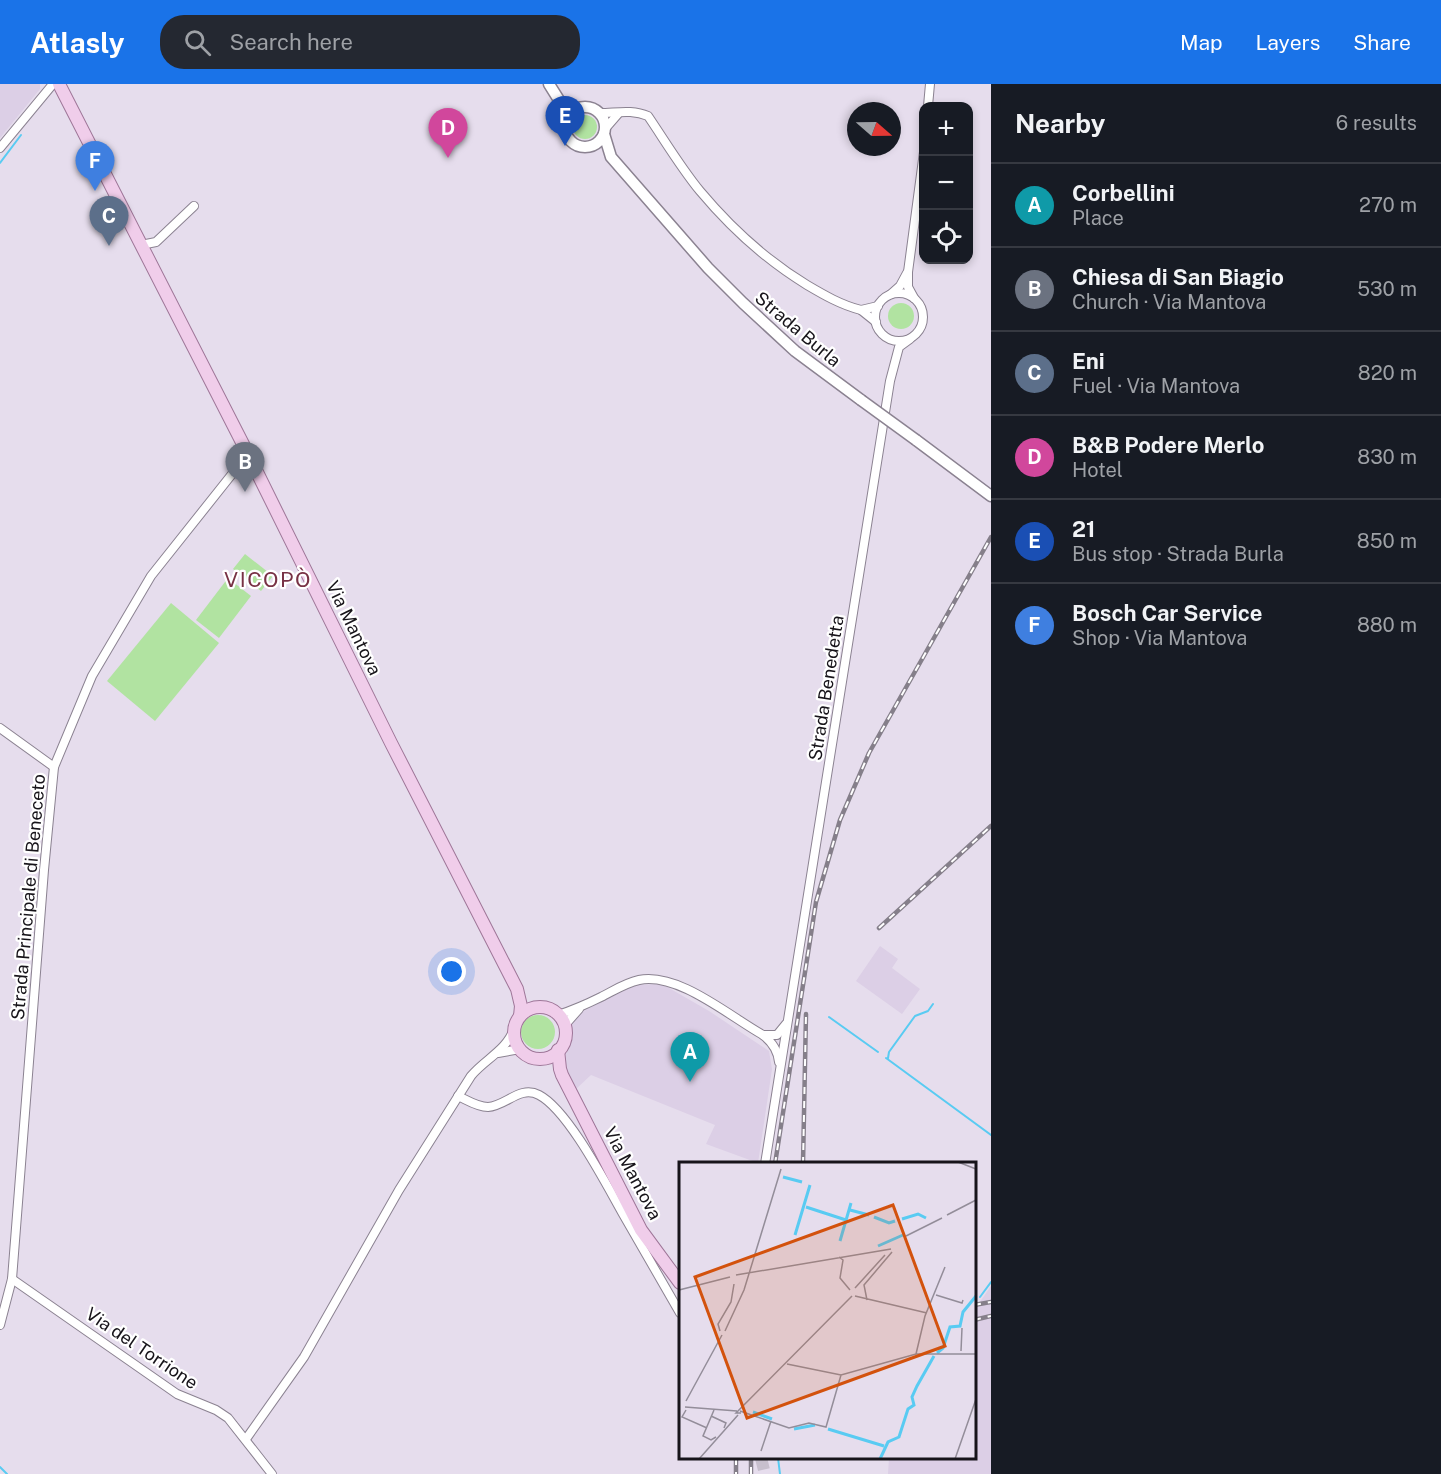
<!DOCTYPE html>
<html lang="en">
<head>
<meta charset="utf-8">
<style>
	:root { --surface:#171b24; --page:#242831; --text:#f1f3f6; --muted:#9ea1a6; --line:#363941; --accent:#1a73e8 }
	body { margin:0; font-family:"Public Sans",sans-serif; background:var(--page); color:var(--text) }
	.controls { position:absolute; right:18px; top:18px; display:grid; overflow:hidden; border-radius:12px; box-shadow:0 3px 9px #0003 }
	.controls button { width:54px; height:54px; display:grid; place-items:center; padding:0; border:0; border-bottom:2px solid var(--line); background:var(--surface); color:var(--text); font:30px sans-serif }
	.compass { position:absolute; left:847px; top:18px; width:54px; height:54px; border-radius:50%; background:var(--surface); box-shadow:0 3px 9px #0003; rotate:110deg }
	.you { position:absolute; left:452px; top:888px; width:21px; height:21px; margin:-15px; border:4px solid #fff; border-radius:50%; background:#1a73e8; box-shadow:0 0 0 9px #1a73e833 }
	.badge { display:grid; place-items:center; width:39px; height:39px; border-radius:50%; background:var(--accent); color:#fff; font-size:20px; font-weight:700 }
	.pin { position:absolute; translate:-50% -50px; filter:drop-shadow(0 2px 3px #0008) }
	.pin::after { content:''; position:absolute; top:32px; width:21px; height:18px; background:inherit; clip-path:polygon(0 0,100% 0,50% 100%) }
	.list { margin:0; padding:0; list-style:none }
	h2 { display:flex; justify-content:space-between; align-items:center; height:78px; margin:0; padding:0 24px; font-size:26px }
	h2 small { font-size:20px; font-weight:400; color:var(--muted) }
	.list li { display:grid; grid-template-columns:39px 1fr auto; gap:18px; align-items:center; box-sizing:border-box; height:84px; padding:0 24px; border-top:2px solid var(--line) }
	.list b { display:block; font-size:22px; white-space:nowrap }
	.list p { margin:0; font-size:20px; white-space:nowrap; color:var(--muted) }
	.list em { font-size:20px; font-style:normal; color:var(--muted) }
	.icon { flex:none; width:33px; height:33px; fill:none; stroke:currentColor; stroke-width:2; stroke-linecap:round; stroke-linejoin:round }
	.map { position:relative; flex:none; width:991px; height:1390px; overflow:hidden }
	header { display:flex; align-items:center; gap:36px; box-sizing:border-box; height:84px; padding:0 30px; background:var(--accent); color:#fff }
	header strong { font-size:28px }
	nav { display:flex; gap:33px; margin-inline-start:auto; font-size:21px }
	.search { width:420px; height:54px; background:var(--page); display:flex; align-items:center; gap:15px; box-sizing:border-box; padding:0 21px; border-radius:24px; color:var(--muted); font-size:22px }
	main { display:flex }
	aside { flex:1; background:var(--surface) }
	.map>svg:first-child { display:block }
	.built { fill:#dccfe6 }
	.green { fill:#b1e3a1 }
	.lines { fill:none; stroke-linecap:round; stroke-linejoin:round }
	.stream { stroke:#59cbf2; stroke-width:2 }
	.primary-tunnel { stroke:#c7bfcd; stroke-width:12; stroke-dasharray:12 6; stroke-linecap:butt }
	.minor-casing { stroke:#8b8291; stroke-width:10 }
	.secondary-casing { stroke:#8b8291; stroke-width:13 }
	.primary-casing { stroke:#9e7698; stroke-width:14 }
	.minor { stroke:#fff; stroke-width:8 }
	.secondary { stroke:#fff; stroke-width:10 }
	.primary { stroke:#f0cdea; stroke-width:12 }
	.rail-casing { stroke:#857f8a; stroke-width:4.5 }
	.rail { stroke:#fff; stroke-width:2; stroke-dasharray:7; stroke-linecap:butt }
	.secondary-bridge-casing { stroke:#8b8291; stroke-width:13; stroke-linecap:butt }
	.secondary-bridge { stroke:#fff; stroke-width:10 }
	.labels { text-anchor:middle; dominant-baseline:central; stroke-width:4.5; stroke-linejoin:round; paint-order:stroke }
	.street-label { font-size:18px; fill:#17141a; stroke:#fff }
	.quarter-label { font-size:21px; letter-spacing:1.5px; fill:#783245; stroke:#fff }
	.inset-river { fill:none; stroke:#59cbf2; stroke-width:3 }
	.inset-road { fill:none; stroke:#938d99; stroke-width:1.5 }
	.view { fill:#d3520d; fill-opacity:0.15; stroke:#d3520d; stroke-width:3 }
	.inset-edge { fill:none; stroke:#17141a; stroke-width:3 }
</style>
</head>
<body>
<header>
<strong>Atlasly</strong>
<div class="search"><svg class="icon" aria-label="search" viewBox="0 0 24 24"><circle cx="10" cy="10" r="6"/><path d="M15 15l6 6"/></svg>Search here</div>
<nav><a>Map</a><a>Layers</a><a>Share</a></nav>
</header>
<main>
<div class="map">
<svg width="991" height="1390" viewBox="0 0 991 1390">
	<rect width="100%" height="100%" fill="#e6dded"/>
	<g class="built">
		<polygon points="0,0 40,0 40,5 0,54"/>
		<polygon points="880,862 898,875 892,884 920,905 902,930 856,897"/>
		<polygon points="662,900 709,927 769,967 772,985 758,1079 706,1060 715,1041 591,991 576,1005 572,1002 564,987 563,968 573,935 584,927 612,912 636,901"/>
		<polygon points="991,1202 991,1390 888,1390 889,1374 974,1374 975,1225"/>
	</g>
	<g class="green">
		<circle cx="585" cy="43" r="12"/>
		<circle cx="901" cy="232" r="13"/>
		<polygon points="245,470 273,492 261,507 233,485"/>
		<polygon points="228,494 251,512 219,554 196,536"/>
		<polygon points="171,519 219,559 155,637 107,597"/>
		<circle cx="538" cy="948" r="17"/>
	</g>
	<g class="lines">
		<g class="stream">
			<polyline points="0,79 21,51"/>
			<polyline points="829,933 878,968"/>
			<polyline points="886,974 991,1051"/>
			<polyline points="888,974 889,968 915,932 928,927 933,920"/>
			<polyline points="980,1213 991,1198"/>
			<polyline points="778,1374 780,1390"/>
			<polyline points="0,1383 7,1390"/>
		</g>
		<polyline class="primary-tunnel" points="761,1374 765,1390"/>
		<g class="minor-casing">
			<g id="minor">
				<polyline points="928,22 930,0"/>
				<path d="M600 29C616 29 632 25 648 32 665 57 681 84 700 107 731 144 766 176 807 201 824 211 841 221 861 226"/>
				<polyline points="605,45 618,30"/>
				<polyline points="0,64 53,0"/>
				<polyline points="141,161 156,158 194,122"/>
				<circle cx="899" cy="233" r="24"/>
				<polyline points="891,210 900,202 907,189"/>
				<polyline points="914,214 908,203 908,188 924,68"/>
				<polyline points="876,238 861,226 878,222"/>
				<polyline points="0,644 54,683"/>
				<path d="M558 931C573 926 587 920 601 913 613 907 625 899 639 896 678 888 729 932 763 951H777L786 940"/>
				<polyline points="564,942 579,925"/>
				<path d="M763 951C772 958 778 967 779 978"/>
				<polyline points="498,969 520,965"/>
				<path d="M458 1012C467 1016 477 1023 488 1023 506 1022 520 1001 539 1011 568 1026 606 1100 623 1130 642 1163 661 1196 680 1229"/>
				<polyline points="765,1080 890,297 899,263 910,255"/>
				<polyline points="12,1195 177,1310 216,1326 228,1334 272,1390"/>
				<polyline points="0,1241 12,1195 44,786 54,683 92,592 151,492 248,370"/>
				<path d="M246 1355 304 1273 399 1106 471 992C485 975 506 967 514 945"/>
			</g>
		</g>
		<g class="secondary-casing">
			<g id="secondary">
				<polyline points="549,0 569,32"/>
				<circle cx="585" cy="43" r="20"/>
				<polyline points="604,50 611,73 708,184 743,219 795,267 861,316"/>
				<polyline points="916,356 991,412"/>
			</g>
		</g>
		<g class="primary-casing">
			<g id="primary">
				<polyline points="59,0 248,370 391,659 517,905 521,922 520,932"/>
				<circle cx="540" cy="949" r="26"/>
				<polyline points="558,966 560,985 562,991 641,1146 680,1199"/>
			</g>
		</g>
		<use href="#minor" class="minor"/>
		<use href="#secondary" class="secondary"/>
		<use href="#primary" class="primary"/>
		<g class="rail-casing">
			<g id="rail">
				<polyline points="879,844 991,742"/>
				<polyline points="775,1080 816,818 840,736 869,669 991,453"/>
				<polyline points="803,1080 806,930"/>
				<polyline points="974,1221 991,1218"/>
				<polyline points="974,1236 991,1232"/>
				<polyline points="736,1374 736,1390"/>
				<polyline points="751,1390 751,1374"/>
			</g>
		</g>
		<use href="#rail" class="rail"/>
		<g class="secondary-bridge-casing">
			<polyline id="secondary-bridge" points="861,316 916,356"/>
		</g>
		<use href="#secondary-bridge" class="secondary-bridge"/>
	</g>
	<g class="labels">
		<g class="street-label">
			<text transform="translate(798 245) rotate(40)">Strada Burla</text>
			<text transform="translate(354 544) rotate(64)">Via Mantova</text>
			<text transform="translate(826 604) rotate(-81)">Strada Benedetta</text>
			<text transform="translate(28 813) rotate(-85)">Strada Principale di Beneceto</text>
			<text transform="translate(633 1089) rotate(62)">Via Mantova</text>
			<text transform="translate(142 1264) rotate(34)">Via del Torrione</text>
		</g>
		<g class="quarter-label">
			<text x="268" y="495">VICOPÒ</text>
		</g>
	</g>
	<g transform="translate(679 1078)">
		<rect width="297" height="297" fill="#e6dded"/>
		<path class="inset-river" d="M104 15 123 20M127 45 167 58M171 48 190 53M195 55 210 61 216 59M223 57 239 52 247 56M116 73 131 23M161 79 172 41M199 84 224 73M258 191 264 186 271 165 281 164 284 150 297 134M74 250 93 257M115 267 136 263M149 267 205 284M201 297 209 280 220 275 229 247 235 243 233 235 238 224 255 194"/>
		<path class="inset-road" d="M279 0 297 7M268 53 297 38M227 74 263 56M160 95 164 98 161 116 171 128M57 113 212 87M176 126 206 93M0 128 51 115M257 133 283 141 284 138M176 134 248 151M188 138 185 123 213 90M41 169 39 162 52 140 55 122M46 169 65 128 102 7M282 189 283 166M237 192 246 154 266 105M108 202 162 213 237 192H297M7 239 43 173M6 245 58 249M7 248 3 255 28 266M35 248 24 274 32 278 37 275M61 249 110 266 130 261 147 265 162 213M62 251H57L173 134M32 254 47 261 45 266M82 289 92 259M20 297 59 253M276 297 297 237"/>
		<path class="view" d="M214 43 266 184 68 256 16 115Z"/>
		<rect width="297" height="297" class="inset-edge"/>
	</g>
</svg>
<div class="controls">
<button>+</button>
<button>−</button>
<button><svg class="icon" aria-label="locate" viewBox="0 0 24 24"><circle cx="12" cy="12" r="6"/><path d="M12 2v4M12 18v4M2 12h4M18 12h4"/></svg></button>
</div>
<svg class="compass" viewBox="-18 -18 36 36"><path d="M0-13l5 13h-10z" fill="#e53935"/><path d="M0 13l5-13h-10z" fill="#9ea1a6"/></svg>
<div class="you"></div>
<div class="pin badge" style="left:690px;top:998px;background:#0f9aa8">A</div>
<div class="pin badge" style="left:245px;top:408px;background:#6b7280">B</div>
<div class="pin badge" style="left:109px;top:162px;background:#5c6f8a">C</div>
<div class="pin badge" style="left:448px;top:74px;background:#d1479c">D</div>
<div class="pin badge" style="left:565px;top:62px;background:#1a4fb4">E</div>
<div class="pin badge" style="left:95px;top:107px;background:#3f7fe0">F</div>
</div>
<aside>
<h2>Nearby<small>6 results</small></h2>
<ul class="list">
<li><span class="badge" style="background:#0f9aa8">A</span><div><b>Corbellini</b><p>Place</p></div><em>270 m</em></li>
<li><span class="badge" style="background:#6b7280">B</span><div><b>Chiesa di San Biagio</b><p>Church · Via Mantova</p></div><em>530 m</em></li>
<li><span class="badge" style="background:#5c6f8a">C</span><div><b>Eni</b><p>Fuel · Via Mantova</p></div><em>820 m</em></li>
<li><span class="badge" style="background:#d1479c">D</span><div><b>B&amp;B Podere Merlo</b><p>Hotel</p></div><em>830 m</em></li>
<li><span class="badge" style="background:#1a4fb4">E</span><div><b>21</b><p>Bus stop · Strada Burla</p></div><em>850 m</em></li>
<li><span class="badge" style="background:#3f7fe0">F</span><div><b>Bosch Car Service</b><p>Shop · Via Mantova</p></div><em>880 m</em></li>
</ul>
</aside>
</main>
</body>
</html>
